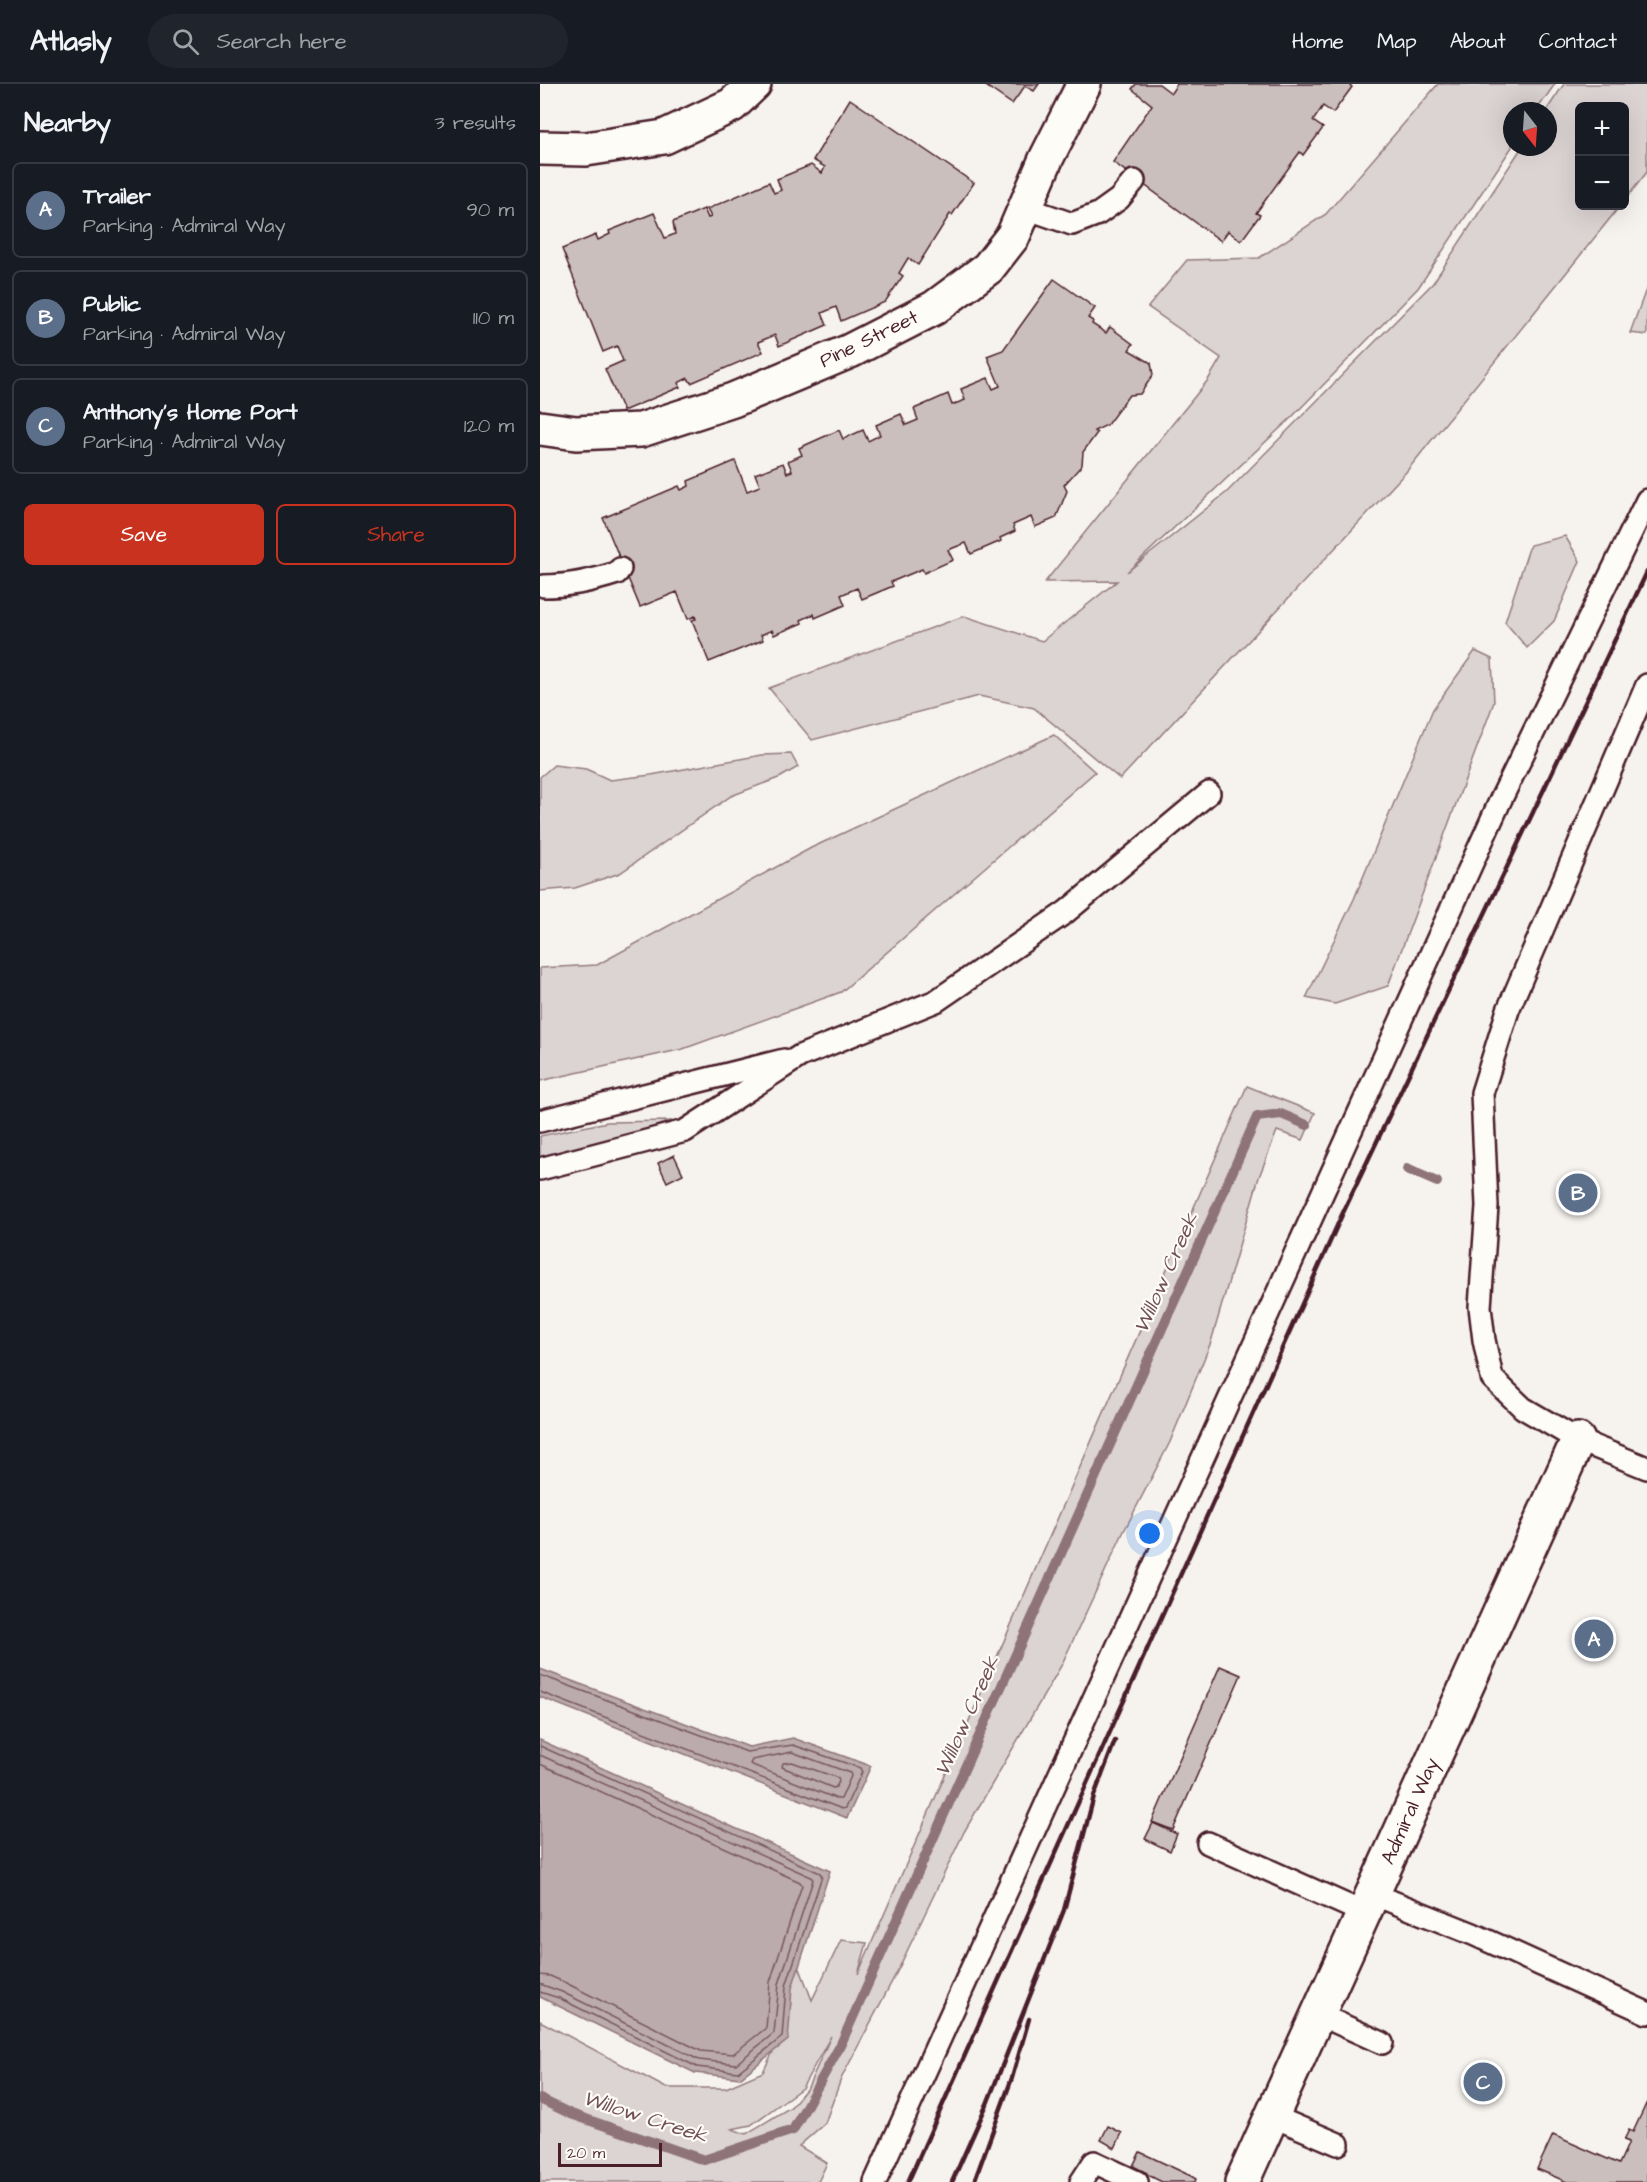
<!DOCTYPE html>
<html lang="en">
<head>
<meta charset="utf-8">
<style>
	:root { --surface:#171b24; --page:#20242c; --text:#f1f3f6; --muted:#9ea1a6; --line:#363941; --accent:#c8321e }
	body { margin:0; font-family:"Architects Daughter",sans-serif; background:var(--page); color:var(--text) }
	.controls { position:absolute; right:18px; top:18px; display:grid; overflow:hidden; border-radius:9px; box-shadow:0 6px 24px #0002 }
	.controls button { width:54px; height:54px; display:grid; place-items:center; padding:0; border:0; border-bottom:2px solid var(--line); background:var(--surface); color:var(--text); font:30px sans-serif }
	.compass { position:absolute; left:963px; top:18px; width:54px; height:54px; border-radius:50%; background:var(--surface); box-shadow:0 6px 24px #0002; rotate:163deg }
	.scale { position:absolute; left:18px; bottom:15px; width:104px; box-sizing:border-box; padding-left:6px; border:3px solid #4a1f2b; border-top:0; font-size:16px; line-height:21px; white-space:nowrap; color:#4a1f2b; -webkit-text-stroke:4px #fdfcf7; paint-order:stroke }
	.you { position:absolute; left:610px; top:1450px; width:21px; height:21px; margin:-15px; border:4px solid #fff; border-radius:50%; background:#1a73e8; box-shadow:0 0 0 9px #1a73e833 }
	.badge { display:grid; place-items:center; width:39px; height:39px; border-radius:50%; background:var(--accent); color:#fff; font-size:20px; font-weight:700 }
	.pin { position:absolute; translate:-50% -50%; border:3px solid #fff; box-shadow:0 2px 6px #0006 }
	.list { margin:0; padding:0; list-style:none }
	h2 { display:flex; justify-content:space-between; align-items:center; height:78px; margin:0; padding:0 24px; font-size:26px }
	h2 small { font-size:20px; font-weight:400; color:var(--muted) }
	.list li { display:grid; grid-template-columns:39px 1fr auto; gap:18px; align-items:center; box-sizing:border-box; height:96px; margin:0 12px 12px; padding:0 12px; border:2px solid var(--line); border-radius:9px }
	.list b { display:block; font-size:22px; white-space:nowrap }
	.list p { margin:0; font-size:20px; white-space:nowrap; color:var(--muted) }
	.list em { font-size:20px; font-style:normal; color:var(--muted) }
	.actions { display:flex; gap:12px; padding:18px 24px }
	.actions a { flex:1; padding:14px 0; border:2px solid var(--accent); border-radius:9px; text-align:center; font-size:21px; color:var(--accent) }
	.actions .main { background:var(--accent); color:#fff }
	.icon { flex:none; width:33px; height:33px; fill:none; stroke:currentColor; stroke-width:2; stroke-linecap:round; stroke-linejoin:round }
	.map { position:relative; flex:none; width:1107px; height:2098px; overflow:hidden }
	header { display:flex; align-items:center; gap:36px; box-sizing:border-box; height:84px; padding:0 30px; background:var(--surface); border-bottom:2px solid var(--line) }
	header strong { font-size:28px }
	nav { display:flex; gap:33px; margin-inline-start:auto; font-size:21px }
	.search { width:420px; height:54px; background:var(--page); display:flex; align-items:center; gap:15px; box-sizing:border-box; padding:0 21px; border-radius:33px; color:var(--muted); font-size:22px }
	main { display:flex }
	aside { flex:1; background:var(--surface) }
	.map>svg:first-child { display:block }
	.green { fill:#dcd4d2; stroke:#937a7e; stroke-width:1.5; fill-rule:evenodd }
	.water { fill:#bbabac; stroke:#8e7378; stroke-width:1.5 }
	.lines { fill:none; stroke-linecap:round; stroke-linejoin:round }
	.shore { stroke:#77575f; stroke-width:1.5 }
	.stream { stroke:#8e7378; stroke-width:10 }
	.building { fill:#cbbfbe; stroke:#4a1f2b; stroke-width:1.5 }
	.lane-casing { stroke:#4a1f2b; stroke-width:26 }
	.street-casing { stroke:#4a1f2b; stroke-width:38 }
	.lane { stroke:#fdfcf7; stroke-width:21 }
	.street { stroke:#fdfcf7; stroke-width:33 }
	.rail { stroke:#4a1f2b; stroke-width:4.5 }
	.labels { text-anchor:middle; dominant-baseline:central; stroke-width:4.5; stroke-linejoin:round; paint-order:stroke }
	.street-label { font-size:20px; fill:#4a1f2b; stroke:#fdfcf7 }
	.water-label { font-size:21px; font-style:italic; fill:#725058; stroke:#fdfcf7 }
</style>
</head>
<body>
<header>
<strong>Atlasly</strong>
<div class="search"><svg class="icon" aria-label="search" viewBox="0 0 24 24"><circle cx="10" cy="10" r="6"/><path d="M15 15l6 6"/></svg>Search here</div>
<nav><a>Home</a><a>Map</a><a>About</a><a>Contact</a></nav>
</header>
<main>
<aside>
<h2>Nearby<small>3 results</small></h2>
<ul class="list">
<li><span class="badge" style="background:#5c6f8a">A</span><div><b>Trailer</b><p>Parking · Admiral Way</p></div><em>90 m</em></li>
<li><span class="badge" style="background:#5c6f8a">B</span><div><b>Public</b><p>Parking · Admiral Way</p></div><em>110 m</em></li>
<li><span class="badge" style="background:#5c6f8a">C</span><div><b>Anthony's Home Port</b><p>Parking · Admiral Way</p></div><em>120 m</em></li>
</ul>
<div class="actions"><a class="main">Save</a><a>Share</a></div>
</aside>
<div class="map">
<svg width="1107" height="2098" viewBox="0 0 1107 2098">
	<rect width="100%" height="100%" fill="#f6f3ef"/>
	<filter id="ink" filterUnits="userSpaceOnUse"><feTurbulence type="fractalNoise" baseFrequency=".0167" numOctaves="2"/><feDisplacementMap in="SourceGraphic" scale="12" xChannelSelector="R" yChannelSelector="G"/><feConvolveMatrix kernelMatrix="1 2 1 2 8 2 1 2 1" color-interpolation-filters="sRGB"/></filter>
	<g filter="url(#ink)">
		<g class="green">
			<polygon points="898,0 1015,0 996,27 972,27 972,63 878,204 752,333 587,488 687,408 893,199 982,63 1008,63 1008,27 1006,27 1024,0 1107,0 1107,88 1085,116 1084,22 1040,22 1040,122 1080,122 866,388 580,695 494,624 439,612 272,656 229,604 424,532 502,557 577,497 505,498 668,296 681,274 608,223 647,176 719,174 786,130"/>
			<polygon points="1107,205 1107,251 1090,249 1105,208"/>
			<polygon points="1025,452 1040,477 1014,537 987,564 965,538 990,461"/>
			<polygon points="935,567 952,575 954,618 848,902 795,920 766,914 814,815 893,625"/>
			<polygon points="514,651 555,688 301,908 143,965 0,997 0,884 57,881 271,764"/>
			<polygon points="251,670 258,683 241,693 191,712 80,789 35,804 0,807 0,693 14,681 46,685 70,696 111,691 222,671"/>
			<path d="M707 1002 775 1029 763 1056 737 1047 719 1093 671 1258 630 1358 583 1449 521 1582 424 1748 359 1884 301 1995 285 2039 259 2062 287 2079 278 2098H0V1937L126 2004H186L223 1988 241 1951 254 1869 272 1916 301 1856 327 1859 318 1890ZM291 1952 268 2003 251 2023 206 2050 192 2045 211 2041 262 2004Z"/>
			<polygon points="132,1037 0,1080 0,1052 67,1038"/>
		</g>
		<g class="water">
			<polygon points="0,1585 209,1663 253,1654 331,1682 307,1734 0,1613"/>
			<polygon points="0,1656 290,1787 252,1904 248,1956 200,1994 155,1989 0,1913"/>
		</g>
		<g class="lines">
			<g class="shore">
				<polyline points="0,1591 207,1668 253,1661 320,1684 322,1688 305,1724 302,1725 0,1608"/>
				<polyline points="0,1662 280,1789 282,1792 246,1902 242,1953 198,1988 157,1983 19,1914 0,1908"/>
				<polygon points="252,1668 310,1689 311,1692 301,1715 297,1715 210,1680 212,1676"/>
				<polyline points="0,1671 271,1793 273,1796 239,1900 234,1949 196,1980 159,1976 22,1908 0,1900"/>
				<polygon points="252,1678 298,1694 299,1697 296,1703 293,1704 242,1683 243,1679"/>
				<polyline points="0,1680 260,1798 262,1801 230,1898 226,1944 193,1970 161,1967 26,1899 10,1892 0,1891"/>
			</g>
			<g class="stream">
				<polyline points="867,1085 897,1098"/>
				<polyline points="0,2015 31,2030 164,2076 253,2046 300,1962 717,1033 741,1030 767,1041"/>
			</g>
		</g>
		<g class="building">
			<polygon points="443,0 499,0 494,7 485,2 472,20"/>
			<polygon points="596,0 619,0 631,9 637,0 809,0 812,3 793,29 783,22 773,37 783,44 763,71 760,68 716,129 720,131 701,157 688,147 681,157 573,78 612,21 592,5"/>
			<polygon points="310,15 434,99 412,131 410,130 378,181 368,174 359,189 363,192 345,218 301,237 296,223 282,229 287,241 239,262 235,251 218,258 223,268 151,299 148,294 138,299 140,303 83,327 65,285 83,277 77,262 63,268 22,165 56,151 58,156 70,150 69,147 114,129 125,154 135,150 133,138 164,125 168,134 171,133 167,125 229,98 234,109 241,106 237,95 271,81 282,89 285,83 273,76"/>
			<polygon points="514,195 555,224 548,234 553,237 552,240 566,249 570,243 593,260 589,266 611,279 613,291 600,310 589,311 567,341 554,347 557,349 543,368 542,381 524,401 527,407 516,434 495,443 491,433 473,441 475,447 460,454 461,457 431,470 426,459 408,466 413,476 384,489 382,485 351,498 353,502 322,515 317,504 301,511 305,521 275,534 274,530 261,536 262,539 234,551 232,546 221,551 223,556 169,578 152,536 156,535 155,532 148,535 137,508 100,523 63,434 139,402 141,406 149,402 148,397 195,377 207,407 220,402 215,390 243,379 247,389 252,387 248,377 262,371 259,364 299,346 303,355 323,346 328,357 340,351 336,341 361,330 366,341 378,336 374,325 408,310 412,321 425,316 421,305 448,294 453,305 460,302 447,272 463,266"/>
			<polygon points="134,1071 143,1090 127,1098 118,1079"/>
			<polygon points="680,1582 701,1591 633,1746 612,1738"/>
			<polygon points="613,1739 637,1750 630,1767 605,1755"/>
			<polygon points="1107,2018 1107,2098 1027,2098 997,2085 1013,2051 1079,2080 1089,2058 1084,2056 1089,2046 1093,2048"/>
			<polygon points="568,2042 582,2049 575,2064 561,2056"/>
			<polygon points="600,2068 651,2092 656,2095 655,2098 622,2098 606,2090 607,2089 593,2082"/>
		</g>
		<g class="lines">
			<g class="lane-casing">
				<g id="lane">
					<polyline points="486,124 532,140 558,130 579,115 594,97"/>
					<path d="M4 502C30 502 52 497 77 489L80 485"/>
					<polyline points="1107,601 968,926 942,1009 947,1122 940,1223 944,1256 952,1294 983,1324 1038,1356 1107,1384"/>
					<polyline points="0,1037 244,976"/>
					<polyline points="0,1085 145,1047 260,972 396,917 526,828 669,709"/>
					<polyline points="668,1759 824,1829"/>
					<polyline points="833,1810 933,1850 1107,1929"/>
					<polyline points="778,1930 842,1959"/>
					<polyline points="732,2032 798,2060"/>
					<polyline points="335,2098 961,715 1107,416"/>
					<polyline points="541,2098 554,2078 597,2098"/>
				</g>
			</g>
			<g class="street-casing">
				<g id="street">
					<polyline points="0,64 46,65 124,53 192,21 214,0"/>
					<polyline points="0,344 36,349 101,346 193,316 310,267 394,224 448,184 473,152 506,75 544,0"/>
					<polyline points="702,2098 1038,1356"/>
				</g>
			</g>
			<use href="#lane" class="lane"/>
			<use href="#street" class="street"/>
			<g class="rail">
				<polyline points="368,2098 801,1133 1107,488"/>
				<polyline points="412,2098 447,2020 524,1826 554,1712 575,1657"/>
				<polyline points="434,2098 472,1994 489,1935"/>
			</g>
		</g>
	</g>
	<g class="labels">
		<g class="street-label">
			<text transform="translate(329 255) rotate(-26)">Pine Street</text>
			<text transform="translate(870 1727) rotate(-66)">Admiral Way</text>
		</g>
		<g class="water-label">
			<text transform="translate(626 1189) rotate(-66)">Willow Creek</text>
			<text transform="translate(427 1632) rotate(-66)">Willow Creek</text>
			<text transform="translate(105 2033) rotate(18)">Willow Creek</text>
		</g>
	</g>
</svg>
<div class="controls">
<button>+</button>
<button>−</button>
</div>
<svg class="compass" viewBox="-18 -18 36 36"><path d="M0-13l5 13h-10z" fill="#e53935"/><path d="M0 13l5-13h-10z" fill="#9ea1a6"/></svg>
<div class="scale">20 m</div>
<div class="you"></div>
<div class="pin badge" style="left:1054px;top:1555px;background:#5c6f8a">A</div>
<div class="pin badge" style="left:1038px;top:1109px;background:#5c6f8a">B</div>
<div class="pin badge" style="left:943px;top:1998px;background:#5c6f8a">C</div>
</div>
</main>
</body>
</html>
